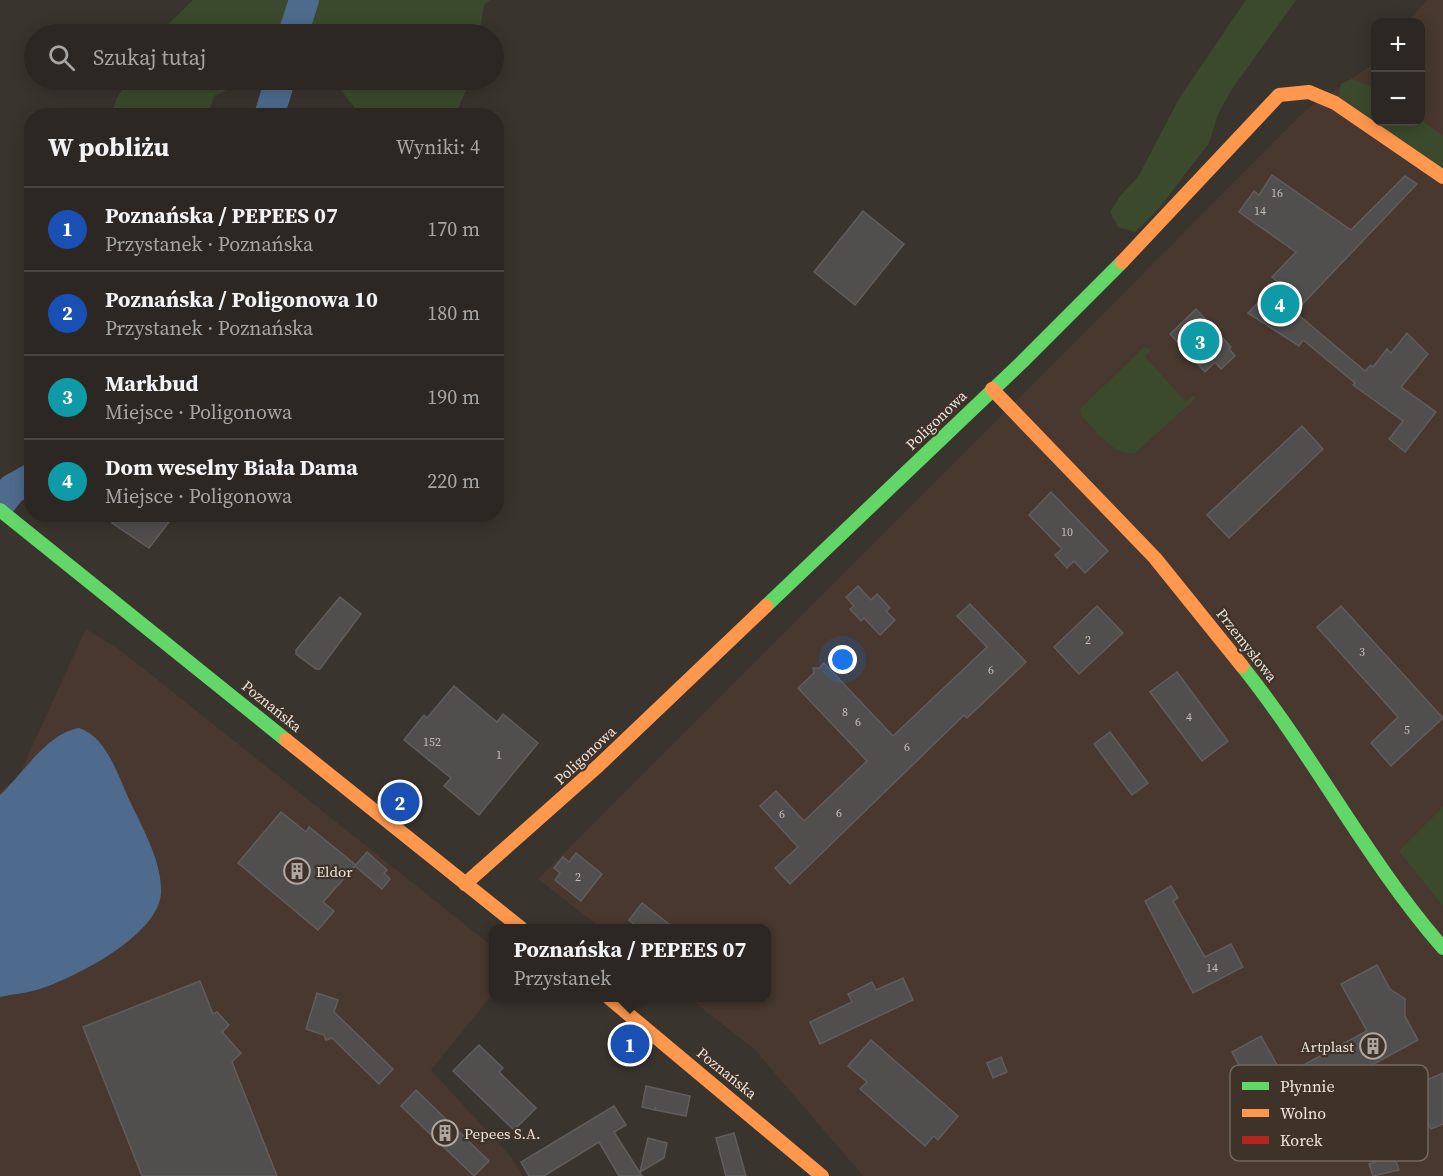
<!DOCTYPE html>
<html lang="pl">
<head>
<meta charset="utf-8">
<style>
	:root { --surface:#2c2722; --page:#342f2a; --text:#f1f3f6; --muted:#a6a5a5; --line:#484440; --accent:#ea580c }
	body { margin:0; font-family:"Source Serif 4",serif; background:var(--page); color:var(--text) }
	.controls { position:absolute; right:18px; top:18px; display:grid; overflow:hidden; border-radius:12px; box-shadow:0 3px 15px #0003 }
	.controls button { width:54px; height:54px; display:grid; place-items:center; padding:0; border:0; border-bottom:2px solid var(--line); background:var(--surface); color:var(--text); font:30px sans-serif }
	.you { position:absolute; left:843px; top:660px; width:21px; height:21px; margin:-15px; border:4px solid #fff; border-radius:50%; background:#1a73e8; box-shadow:0 0 0 9px #1a73e833 }
	.badge { display:grid; place-items:center; width:39px; height:39px; border-radius:50%; background:var(--accent); color:#fff; font-size:20px; font-weight:700 }
	.pin { position:absolute; translate:-50% -50%; border:3px solid #fff; box-shadow:0 2px 6px #0006 }
	.popup { position:absolute; left:489px; top:924px; width:282px; height:78px; box-sizing:border-box; display:grid; place-content:center; border-radius:12px; background:var(--surface); filter:drop-shadow(0 2px 4px #0005); font-size:20px; white-space:nowrap; color:var(--muted) }
	.popup b { font-size:22px; color:var(--text) }
	.popup::after { content:''; position:absolute; left:50%; top:100%; margin-left:-12px; border:12px solid transparent; border-top-color:var(--surface) }
	.list { margin:0; padding:0; list-style:none }
	h2 { display:flex; justify-content:space-between; align-items:center; height:78px; margin:0; padding:0 24px; font-size:26px }
	h2 small { font-size:20px; font-weight:400; color:var(--muted) }
	.list li { display:grid; grid-template-columns:39px 1fr auto; gap:18px; align-items:center; box-sizing:border-box; height:84px; padding:0 24px; border-top:2px solid var(--line) }
	.list b { display:block; font-size:22px; white-space:nowrap }
	.list p { margin:0; font-size:20px; white-space:nowrap; color:var(--muted) }
	.list em { font-size:20px; font-style:normal; color:var(--muted) }
	.icon { flex:none; width:33px; height:33px; fill:none; stroke:currentColor; stroke-width:2; stroke-linecap:round; stroke-linejoin:round }
	.map { position:relative; flex:none; width:1443px; height:1176px; overflow:hidden }
	.search { position:absolute; background:var(--surface); box-shadow:0 3px 15px #0003; left:24px; top:24px; width:480px; height:66px; display:flex; align-items:center; gap:15px; box-sizing:border-box; padding:0 21px; border-radius:33px; color:var(--muted); font-size:22px }
	.panel { position:absolute; background:var(--surface); box-shadow:0 3px 15px #0003; left:24px; top:108px; width:480px; height:414px; border-radius:24px }
	.map>svg:first-child { display:block }
	.industrial { fill:#48382f }
	.green { fill:#3b4a2c }
	.water { fill:#4e6b8d }
	.lines { fill:none; stroke-linecap:round; stroke-linejoin:round }
	.river { stroke:#4e6b8d; stroke-width:30 }
	.building { fill:#514e4e; stroke:#605d5d; stroke-width:1.5 }
	.fast { stroke:#63d668; stroke-width:14 }
	.slow { stroke:#ff974d; stroke-width:14 }
	.labels { text-anchor:middle; dominant-baseline:central; stroke-width:4.5; stroke-linejoin:round; paint-order:stroke }
	.number-label { font-size:12px; fill:#c5beba }
	.street-label { font-size:15px; fill:#ece4de; stroke:#3f3329 }
	.poi-label { font-size:15px; fill:#ece4de; stroke:#3f3329; text-anchor:start }
	.key { fill:#3f3329; stroke:#73685f; stroke-width:1.5 }
	.key-label { font-size:16px; fill:#ece4de }
</style>
</head>
<body>
<div class="map">
<svg width="1443" height="1176" viewBox="0 0 1443 1176">
	<rect width="100%" height="100%" fill="#3a342e"/>
	<g class="industrial">
		<polygon points="1427,0 1443,0 1443,1176 863,1176 754,1049 689,998 766,998 766,928 601,928 538,879 1307,109 1369,67 1375,60 1376,122 1420,122 1420,22 1408,22"/>
		<polygon points="86,629 119,649 493,947 493,994 431,1070 512,1158 523,1176 0,1176 0,791 18,777"/>
	</g>
	<g class="green">
		<polygon points="193,0 490,0 484,5 479,34 158,34"/>
		<polygon points="1246,0 1296,0 1232,89 1218,114 1209,143 1157,211 1135,232 1118,227 1110,212 1121,195 1138,177 1180,97"/>
		<polygon points="1352,79 1375,88 1376,122 1421,120 1443,136 1443,171 1339,96 1341,84"/>
		<polygon points="128,80 250,80 214,96 208,115 111,115 117,98"/>
		<polygon points="332,80 470,80 455,116 361,115"/>
		<path d="M1144 347 1151 350 1145 357 1186 402 1194 395 1196 398 1135 453C1113 457 1095 429 1081 415L1080 409Z"/>
		<polygon points="1443,807 1443,906 1399,851"/>
	</g>
	<path class="water" d="M79 728C105 736 117 772 127 795 140 824 163 861 161 894 157 936 76 977 40 989 28 993 13 994 0 997V795C24 773 46 734 79 728Z"/>
	<g class="lines">
		<g class="river">
			<polyline points="293,34 304,0"/>
			<polyline points="269,116 280,80"/>
			<polyline points="0,504 12,489 32,478"/>
		</g>
	</g>
	<g class="building">
		<polygon points="1272,175 1351,230 1405,176 1417,184 1295,312 1365,371 1371,365 1373,367 1387,349 1391,353 1407,333 1428,354 1401,387 1436,412 1405,452 1389,439 1403,421 1353,385 1355,383 1303,340 1299,346 1248,313 1278,282 1272,277 1296,252 1239,212 1254,191 1259,195"/>
		<polygon points="863,211 904,244 855,305 814,272"/>
		<polygon points="1196,309 1231,347 1229,349 1235,356 1221,369 1215,362 1205,372 1170,334"/>
		<polygon points="1302,426 1323,449 1229,538 1207,515"/>
		<polygon points="1051,492 1108,551 1085,573 1074,561 1067,568 1055,555 1062,549 1029,515"/>
		<polygon points="119,514 175,514 149,548 112,523"/>
		<polygon points="858,586 871,600 877,594 890,608 886,611 895,620 880,635 864,618 861,621 850,609 854,606 846,597"/>
		<polygon points="340,597 361,614 320,669 316,669 296,654 296,650"/>
		<polygon points="970,604 1026,662 967,718 964,715 790,884 775,868 798,847 760,806 776,791 804,821 867,761 798,688 814,673 813,668 819,668 824,663 893,736 987,647 957,616"/>
		<polygon points="1097,606 1123,633 1079,674 1054,647"/>
		<polygon points="1341,606 1443,718 1391,766 1371,743 1398,717 1317,627"/>
		<polygon points="1177,672 1228,741 1202,761 1150,692"/>
		<polygon points="454,686 497,722 503,714 538,743 479,815 444,786 451,778 404,740 424,715 427,718"/>
		<polygon points="1110,732 1148,783 1132,795 1094,744"/>
		<polygon points="281,812 306,832 309,827 356,865 323,902 334,911 318,930 238,863"/>
		<polygon points="367,852 387,870 384,873 390,879 382,889 355,866"/>
		<polygon points="576,853 602,874 581,901 555,880 560,873 554,868 563,857 569,862"/>
		<polygon points="1171,886 1178,898 1173,901 1205,957 1231,944 1243,967 1193,993 1145,901"/>
		<polygon points="642,903 674,928 639,928 629,920"/>
		<polygon points="1377,965 1390,989 1405,999 1405,1016 1418,1040 1269,1121 1232,1052 1261,1036 1283,1076 1367,1031 1341,984"/>
		<polygon points="903,978 913,1000 820,1044 810,1022 852,1002 848,994 872,982 876,990"/>
		<polygon points="200,981 213,1014 217,1012 229,1025 222,1032 241,1053 232,1062 277,1176 142,1176 83,1027"/>
		<polygon points="317,993 338,1000 334,1012 393,1069 379,1084 332,1038 326,1040 324,1035 306,1029"/>
		<polygon points="871,1040 958,1116 938,1140 934,1136 925,1146 860,1089 867,1082 848,1066"/>
		<polygon points="479,1045 503,1068 499,1072 536,1108 514,1130 453,1071"/>
		<polygon points="1001,1057 1007,1072 993,1078 987,1063"/>
		<polygon points="1443,1073 1443,1124 1431,1129 1410,1087"/>
		<polygon points="646,1086 690,1096 686,1116 655,1110 656,1107 654,1110 642,1107"/>
		<polygon points="416,1090 489,1161 474,1176 401,1106"/>
		<polygon points="614,1106 626,1125 614,1132 642,1176 619,1176 599,1142 544,1176 529,1176 521,1162"/>
		<polygon points="734,1133 746,1176 726,1176 716,1138"/>
		<polygon points="648,1138 667,1143 664,1158 640,1172"/>
		<polygon points="1394,1155 1399,1170 1373,1176 1369,1164"/>
	</g>
	<g class="lines">
		<g class="fast">
			<polyline points="0,510 286,740"/>
			<polyline points="766,606 1022,362 1122,262"/>
			<path d="M1242 666C1314 756 1368 862 1443 948"/>
		</g>
		<g class="slow">
			<polyline points="1122,262 1279,95 1309,92 1335,103 1443,177"/>
			<polyline points="992,389 1155,558 1242,666"/>
			<polyline points="286,740 521,928"/>
			<polyline points="465,884 598,766 766,606"/>
			<polyline points="609,998 822,1176"/>
		</g>
	</g>
	<defs>
		<g id="building-ring" transform="scale(1.35)"><circle r="9.5" fill="#3f3329" stroke="#aea6a0" stroke-width="1.5"/><path d="M-4-6H4V6H1V3H-1V6H-4ZM-2.5-4.3h1.7v1.8h-1.7ZM.8-4.3h1.7v1.8H.8ZM-2.5-1h1.7V.8h-1.7ZM.8-1h1.7V.8H.8Z" fill="#aea6a0"/></g>
	</defs>
	<g fill-rule="evenodd">
		<use href="#building-ring" x="297" y="871"/>
		<use href="#building-ring" x="1373" y="1046"/>
		<use href="#building-ring" x="445" y="1133"/>
	</g>
	<g class="labels">
		<g class="number-label">
			<text x="1277" y="193">16</text>
			<text x="1260" y="211">14</text>
			<text x="1067" y="532">10</text>
			<text x="1088" y="640">2</text>
			<text x="1362" y="652">3</text>
			<text x="991" y="670">6</text>
			<text x="845" y="712">8</text>
			<text x="1189" y="717">4</text>
			<text x="858" y="722">6</text>
			<text x="1407" y="730">5</text>
			<text x="432" y="742">152</text>
			<text x="907" y="747">6</text>
			<text x="499" y="755">1</text>
			<text x="839" y="813">6</text>
			<text x="782" y="814">6</text>
			<text x="578" y="877">2</text>
			<text x="1212" y="968">14</text>
		</g>
		<g class="street-label">
			<text transform="translate(936 420) rotate(-44)">Poligonowa</text>
			<text transform="translate(1247 645) rotate(52)">Przemysłowa</text>
			<text transform="translate(272 706) rotate(39)">Poznańska</text>
			<text transform="translate(585 755) rotate(-43)">Poligonowa</text>
			<text transform="translate(727 1073) rotate(39)">Poznańska</text>
		</g>
		<g class="poi-label">
			<text x="316" y="871">Eldor</text>
			<text x="1354" y="1046" text-anchor="end">Artplast</text>
			<text x="464" y="1133">Pepees S.A.</text>
		</g>
	</g>
	<rect x="1230" y="1065" width="198" height="96" rx="9" class="key"/>
	<rect x="1242" y="1082" width="27" height="8" fill="#63d668"/>
	<rect x="1242" y="1109" width="27" height="8" fill="#ff974d"/>
	<rect x="1242" y="1136" width="27" height="8" fill="#b3261e"/>
	<g class="key-label">
		<text x="1280" y="1092">Płynnie</text>
		<text x="1280" y="1119">Wolno</text>
		<text x="1280" y="1146">Korek</text>
	</g>
</svg>
<div class="controls">
<button>+</button>
<button>−</button>
</div>
<div class="you"></div>
<div class="pin badge" style="left:630px;top:1044px;background:#1a4fb4">1</div>
<div class="popup"><b>Poznańska / PEPEES 07</b>Przystanek</div>
<div class="pin badge" style="left:400px;top:802px;background:#1a4fb4">2</div>
<div class="pin badge" style="left:1200px;top:341px;background:#0f9aa8">3</div>
<div class="pin badge" style="left:1280px;top:304px;background:#0f9aa8">4</div>
<div class="search"><svg class="icon" aria-label="search" viewBox="0 0 24 24"><circle cx="10" cy="10" r="6"/><path d="M15 15l6 6"/></svg>Szukaj tutaj</div>
<section class="panel">
<h2>W pobliżu<small>Wyniki: 4</small></h2>
<ul class="list">
<li><span class="badge" style="background:#1a4fb4">1</span><div><b>Poznańska / PEPEES 07</b><p>Przystanek · Poznańska</p></div><em>170 m</em></li>
<li><span class="badge" style="background:#1a4fb4">2</span><div><b>Poznańska / Poligonowa 10</b><p>Przystanek · Poznańska</p></div><em>180 m</em></li>
<li><span class="badge" style="background:#0f9aa8">3</span><div><b>Markbud</b><p>Miejsce · Poligonowa</p></div><em>190 m</em></li>
<li><span class="badge" style="background:#0f9aa8">4</span><div><b>Dom weselny Biała Dama</b><p>Miejsce · Poligonowa</p></div><em>220 m</em></li>
</ul>
</section>
</div>
</body>
</html>
